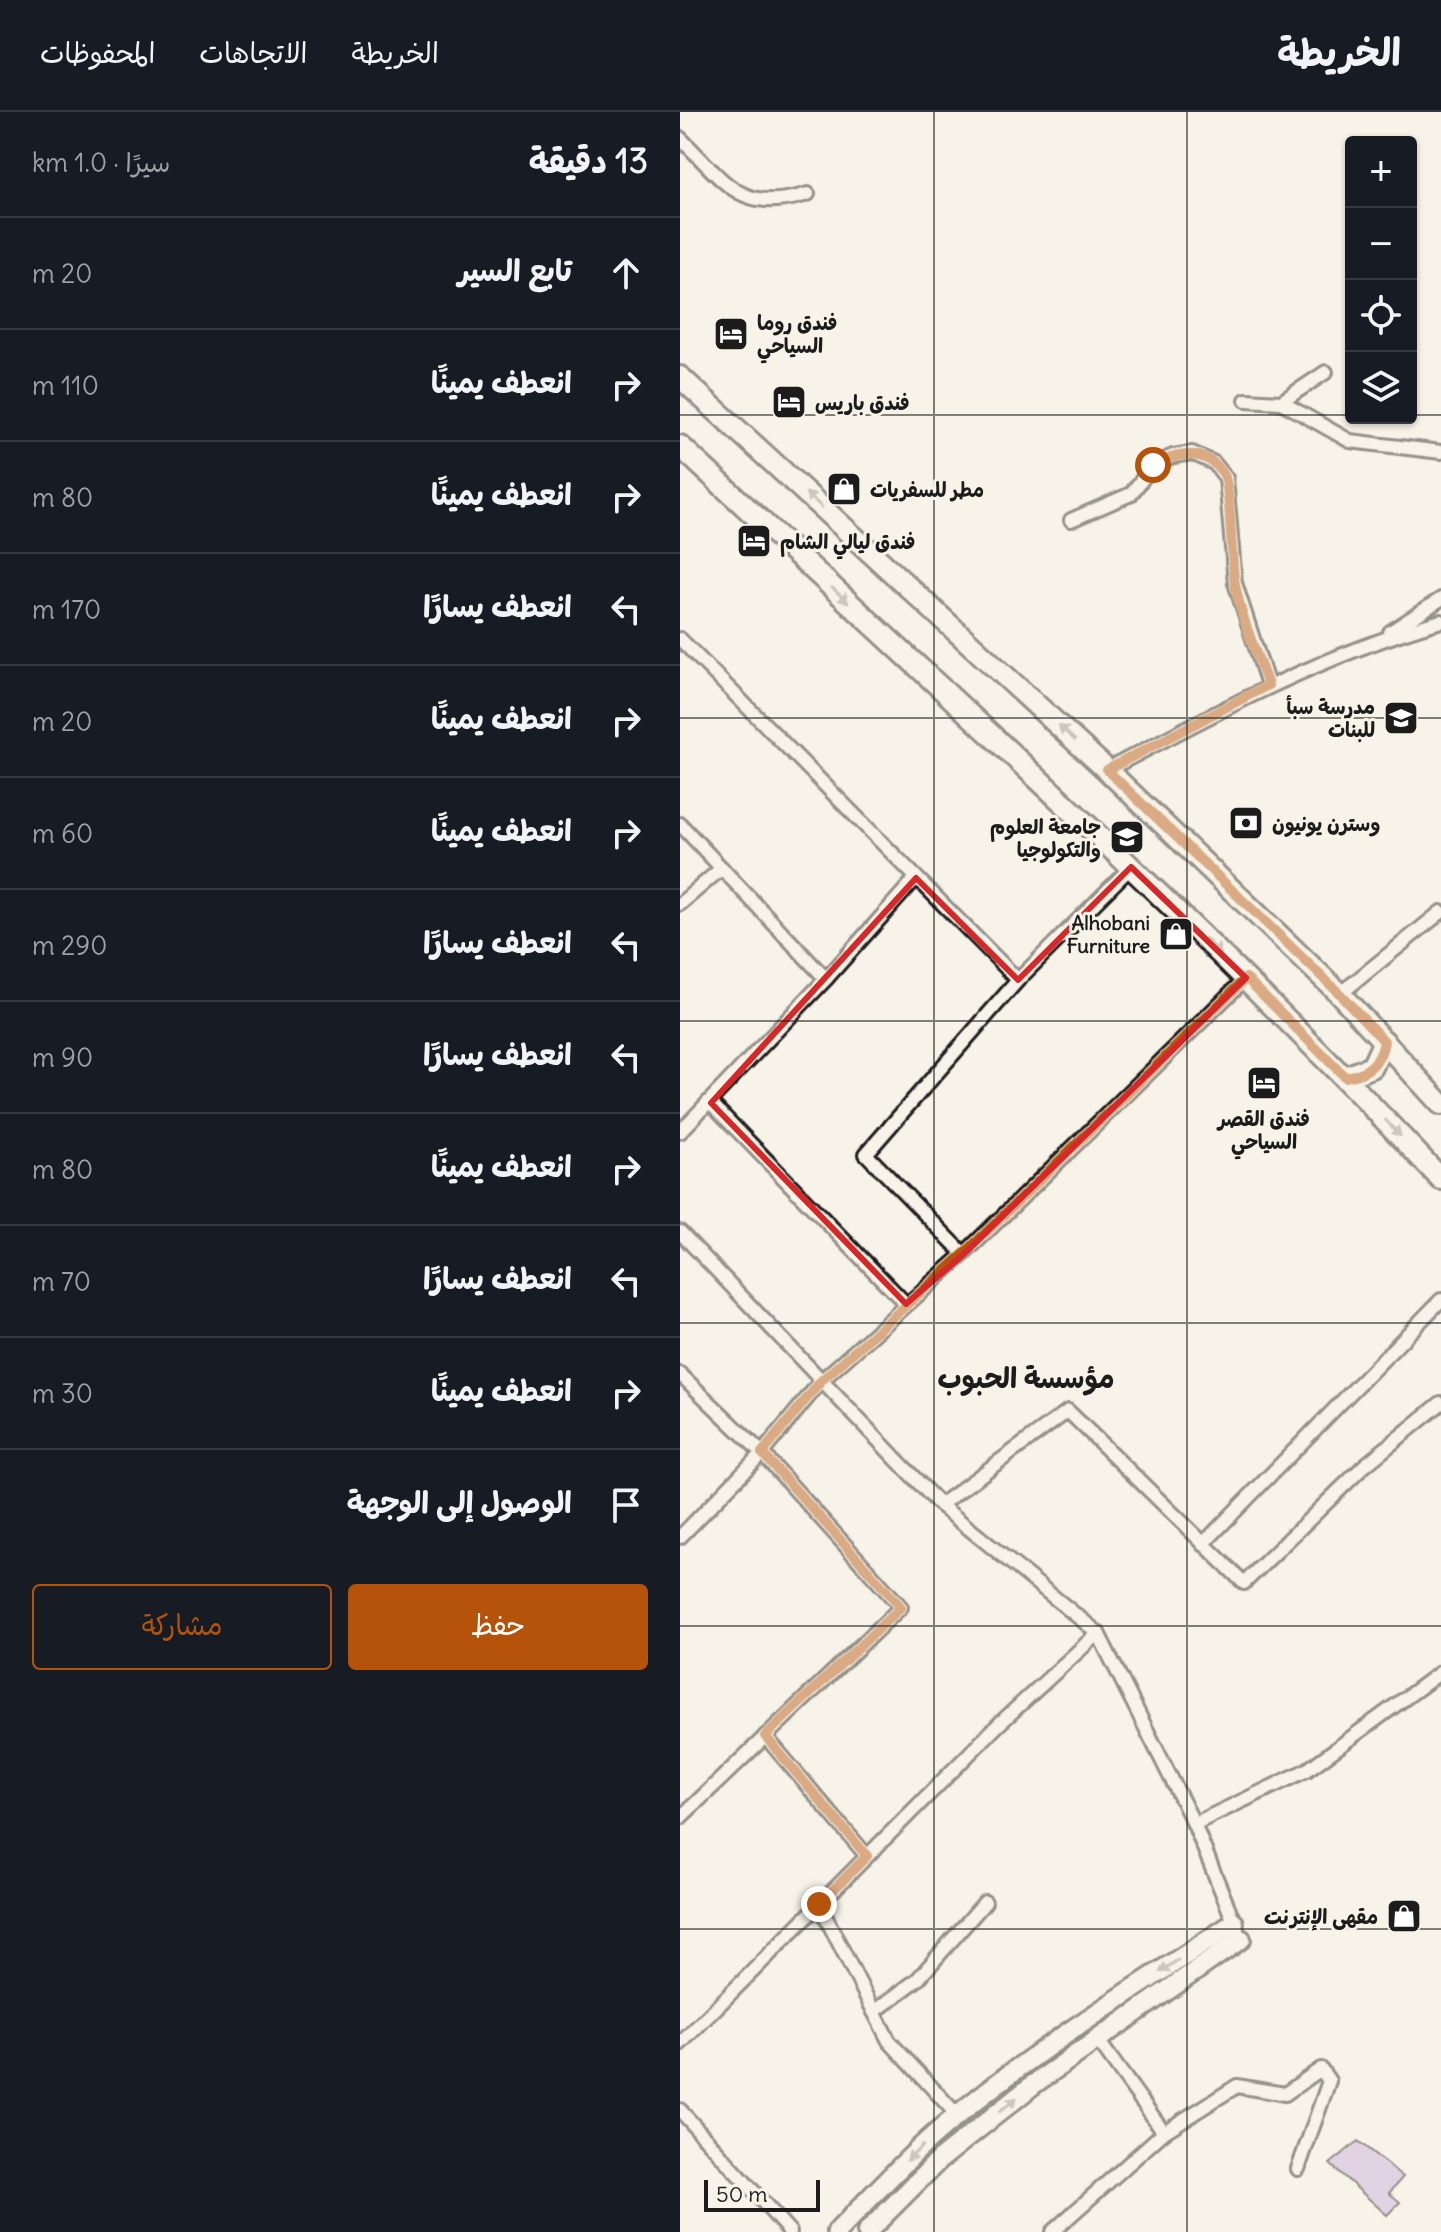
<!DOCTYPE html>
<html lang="ar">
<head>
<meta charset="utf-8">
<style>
	:root { --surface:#171b24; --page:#20242c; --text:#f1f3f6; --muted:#9ea1a6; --line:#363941; --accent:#b45309 }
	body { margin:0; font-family:Delius,"Playpen Sans Arabic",sans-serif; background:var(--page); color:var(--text); direction:rtl }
	.controls { position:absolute; right:24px; top:24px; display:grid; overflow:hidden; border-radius:8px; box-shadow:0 2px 6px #0004 }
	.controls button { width:72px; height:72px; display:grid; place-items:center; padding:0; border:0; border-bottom:2px solid var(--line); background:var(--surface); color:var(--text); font:40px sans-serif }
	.scale { position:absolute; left:24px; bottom:20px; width:116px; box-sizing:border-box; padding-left:8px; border:4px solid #1c1c1c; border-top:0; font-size:22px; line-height:28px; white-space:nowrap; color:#1c1c1c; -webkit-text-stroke:6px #f7f3e8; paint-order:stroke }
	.stop { position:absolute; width:24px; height:24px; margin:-18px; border:6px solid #b45309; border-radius:50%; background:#fff }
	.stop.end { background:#b45309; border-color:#fff; box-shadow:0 2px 8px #0008 }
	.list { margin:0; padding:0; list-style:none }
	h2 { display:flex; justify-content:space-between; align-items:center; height:104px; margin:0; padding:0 32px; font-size:34px }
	h2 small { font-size:26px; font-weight:400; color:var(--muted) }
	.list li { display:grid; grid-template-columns:52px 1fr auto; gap:24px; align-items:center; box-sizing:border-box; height:112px; padding:0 32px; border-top:2px solid var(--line) }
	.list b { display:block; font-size:30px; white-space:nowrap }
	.list em { font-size:26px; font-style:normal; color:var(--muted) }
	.actions { display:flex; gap:16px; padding:24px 32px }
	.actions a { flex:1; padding:18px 0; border:2px solid var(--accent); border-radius:8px; text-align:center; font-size:28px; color:var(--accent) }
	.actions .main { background:var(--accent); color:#fff }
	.icon { flex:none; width:44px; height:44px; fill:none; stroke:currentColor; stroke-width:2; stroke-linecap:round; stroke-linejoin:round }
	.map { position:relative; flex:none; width:761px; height:2120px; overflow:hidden; direction:ltr }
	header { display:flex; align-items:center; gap:48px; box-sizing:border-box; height:112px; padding:0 40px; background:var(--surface); border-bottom:2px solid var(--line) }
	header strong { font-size:38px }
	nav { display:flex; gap:44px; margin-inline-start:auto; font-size:28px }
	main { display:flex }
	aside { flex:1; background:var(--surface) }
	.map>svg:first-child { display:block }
	.building { fill:#c5aedd; stroke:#1c1c1c; stroke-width:2 }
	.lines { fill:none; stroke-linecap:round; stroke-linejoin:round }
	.street-casing { stroke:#1c1c1c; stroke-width:18 }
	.secondary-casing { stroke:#1c1c1c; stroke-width:24 }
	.primary-casing { stroke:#1c1c1c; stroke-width:26 }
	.street { stroke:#f7f3e8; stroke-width:12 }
	.secondary { stroke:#f7f3e8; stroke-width:18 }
	.primary { stroke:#f7f3e8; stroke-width:20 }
	.oneway { fill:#94928c }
	.route { stroke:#b45309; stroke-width:10 }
	.marked { fill:none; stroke:#d62828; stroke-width:6; stroke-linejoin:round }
	.grid { fill:none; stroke:#1c1c1c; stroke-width:2; stroke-opacity:0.55 }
	.labels { text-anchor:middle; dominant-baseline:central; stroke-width:6; stroke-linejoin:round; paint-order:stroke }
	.poi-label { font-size:20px; font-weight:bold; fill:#1c1c1c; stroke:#f7f3e8; text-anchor:start }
	.district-label { font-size:28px; font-weight:bold; fill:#1c1c1c; stroke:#f7f3e8 }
</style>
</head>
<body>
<header>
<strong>الخريطة</strong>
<nav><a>الخريطة</a><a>الاتجاهات</a><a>المحفوظات</a></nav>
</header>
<main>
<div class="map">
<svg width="761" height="2120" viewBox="0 0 761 2120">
	<rect width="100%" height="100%" fill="#f7f3e8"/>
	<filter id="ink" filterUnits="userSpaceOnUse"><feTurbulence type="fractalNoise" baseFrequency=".0125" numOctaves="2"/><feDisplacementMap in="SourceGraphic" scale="16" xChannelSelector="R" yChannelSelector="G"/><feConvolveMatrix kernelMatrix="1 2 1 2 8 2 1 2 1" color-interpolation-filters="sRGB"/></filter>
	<g filter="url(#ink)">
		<polygon class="building" points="678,2029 723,2065 709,2081 720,2090 707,2103 650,2052"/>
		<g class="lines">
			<g class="street-casing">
				<g id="street">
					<path d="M0 26C45 69 59 103 128 82"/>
					<polyline points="566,288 601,290 670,329 761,340"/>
					<polyline points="601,290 646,260"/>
					<polyline points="391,408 451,382 473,353 493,344 512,341 534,351 546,366 555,471 588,573"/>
					<polyline points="710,520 761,487"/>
					<polyline points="0,527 338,868"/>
					<path d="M427 658C536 600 642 543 761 509"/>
					<polyline points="0,712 146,867"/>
					<polyline points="0,792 42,756"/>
					<polyline points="660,882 761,800"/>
					<polyline points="31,991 226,1192"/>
					<polyline points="0,1020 146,867 236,766"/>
					<polyline points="0,1120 260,1393 418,1521 514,1712 557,1817"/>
					<polyline points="284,1142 186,1042 338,868 451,755"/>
					<polyline points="0,1262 82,1341 221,1495 0,1706"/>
					<polyline points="260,1393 388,1299 564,1471 683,1355 761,1291"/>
					<polyline points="0,1425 82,1341 142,1268 284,1142 566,866"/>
					<polyline points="523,1432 761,1188"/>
					<polyline points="85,1624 187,1744"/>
					<polyline points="514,1712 627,1658 761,1560"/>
					<polyline points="139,1792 209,1929 278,2004"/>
					<polyline points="194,1900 238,1867 305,1790"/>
					<polyline points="417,1927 484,2020"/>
					<polyline points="0,1932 318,1613 418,1521"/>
					<polyline points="0,1998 110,2120"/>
					<polyline points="372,2120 484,2020 557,1974 605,1982 641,1957 649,1969 618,2057"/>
				</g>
			</g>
			<g class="secondary-casing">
				<g id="secondary">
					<path d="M157 2120C185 2091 213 2061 242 2034 336 1948 449 1881 554 1811"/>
					<polyline points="187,2120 259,2048 354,1972 561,1827"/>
				</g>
			</g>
			<g class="primary-casing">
				<g id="primary">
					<polyline points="0,265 427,658 660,882 761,992"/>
					<path d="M0 334C258 574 520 810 761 1067"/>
					<polyline points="665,965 692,955 704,929"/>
				</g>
			</g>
			<use href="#street" class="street"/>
			<use href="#secondary" class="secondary"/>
			<use href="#primary" class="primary"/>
		</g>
		<defs><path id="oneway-solid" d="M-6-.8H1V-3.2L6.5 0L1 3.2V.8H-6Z" transform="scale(2)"/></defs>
		<g class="oneway">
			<use href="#oneway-solid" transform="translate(134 388) rotate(-137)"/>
			<use href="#oneway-solid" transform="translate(160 483) rotate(43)"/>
			<use href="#oneway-solid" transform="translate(387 621) rotate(-137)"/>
			<use href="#oneway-solid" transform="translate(533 834) rotate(44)"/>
			<use href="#oneway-solid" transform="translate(713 1016) rotate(47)"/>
			<use href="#oneway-solid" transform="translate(489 1854) rotate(146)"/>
			<use href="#oneway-solid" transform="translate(328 1993) rotate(-39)"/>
			<use href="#oneway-solid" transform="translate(235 2041) rotate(136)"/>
		</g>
	</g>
	<g class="lines" filter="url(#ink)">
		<path class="route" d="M139 1792 187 1744 85 1624 221 1495 82 1341 142 1268 284 1142 566 866 665 965C687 962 701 951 704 929L660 882 427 658 588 573C576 540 562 508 555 473 551 451 551 376 544 363 527 335 498 341 473 353"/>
	</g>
	<path d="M0 0H761V2120H0ZM451 755 566 866 284 1142 226 1192 31 991 236 766 338 868Z" fill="#f7f3e8" fill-opacity=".55" fill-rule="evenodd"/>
	<path class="marked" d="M451 755 566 866 284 1142 226 1192 31 991 236 766 338 868Z"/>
	<path class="grid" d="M254 0V2120M507 0V2120M0 303H671M731 303H761M0 606H761M0 909H761M0 1211H761M0 1514H761M0 1817H761"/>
	<defs>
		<g id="hotel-square" transform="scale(1.8)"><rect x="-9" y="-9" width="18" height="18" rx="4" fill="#1c1c1c" stroke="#f7f3e8"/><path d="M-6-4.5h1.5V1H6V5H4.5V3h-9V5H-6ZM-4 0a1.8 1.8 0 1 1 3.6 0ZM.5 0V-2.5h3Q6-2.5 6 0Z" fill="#fff"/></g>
		<g id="shop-square" transform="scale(1.8)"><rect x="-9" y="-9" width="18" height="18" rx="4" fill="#1c1c1c" stroke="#f7f3e8"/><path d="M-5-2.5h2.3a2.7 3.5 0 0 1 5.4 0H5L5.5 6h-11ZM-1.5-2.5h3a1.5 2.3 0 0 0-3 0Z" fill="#fff"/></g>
		<g id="school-square" transform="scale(1.8)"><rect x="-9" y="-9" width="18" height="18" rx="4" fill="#1c1c1c" stroke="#f7f3e8"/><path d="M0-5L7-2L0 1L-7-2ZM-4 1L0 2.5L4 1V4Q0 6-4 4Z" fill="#fff"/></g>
		<g id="bank-square" transform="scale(1.8)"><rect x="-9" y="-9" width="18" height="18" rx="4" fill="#1c1c1c" stroke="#f7f3e8"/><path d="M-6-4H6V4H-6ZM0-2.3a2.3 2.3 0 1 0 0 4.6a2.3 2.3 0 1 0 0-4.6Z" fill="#fff"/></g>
		<g id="university-square" transform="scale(1.8)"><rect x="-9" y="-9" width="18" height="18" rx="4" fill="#1c1c1c" stroke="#f7f3e8"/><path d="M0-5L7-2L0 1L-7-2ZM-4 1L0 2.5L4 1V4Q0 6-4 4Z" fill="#fff"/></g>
	</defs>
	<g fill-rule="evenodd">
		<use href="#hotel-square" x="51" y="222"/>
		<use href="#hotel-square" x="109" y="290"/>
		<use href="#shop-square" x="164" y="377"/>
		<use href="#hotel-square" x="74" y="429"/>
		<use href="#school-square" x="721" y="606"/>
		<use href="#bank-square" x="566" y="711"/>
		<use href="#university-square" x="447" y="725"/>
		<use href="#shop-square" x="496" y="822"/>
		<use href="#hotel-square" x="584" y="971"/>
		<use href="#shop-square" x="724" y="1804"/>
	</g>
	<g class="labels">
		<g class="poi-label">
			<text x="77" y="210">فندق روما<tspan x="77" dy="23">السياحي</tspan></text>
			<text x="135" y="290">فندق باريس</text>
			<text x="190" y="377">مطر للسفريات</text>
			<text x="100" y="429">فندق ليالي الشام</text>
			<text x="695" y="594" text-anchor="end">مدرسة سبأ<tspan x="695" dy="23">للبنات</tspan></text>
			<text x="592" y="711">وسترن يونيون</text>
			<text x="421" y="714" text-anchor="end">جامعة العلوم<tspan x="421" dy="23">والتكولوجيا</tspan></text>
			<text x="470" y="810" text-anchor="end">Alhobani<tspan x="470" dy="23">Furniture</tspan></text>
			<text x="584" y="1006" text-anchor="middle">فندق القصر<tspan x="584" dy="23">السياحي</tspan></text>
			<text x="698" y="1804" text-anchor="end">مقهى الإنترنت</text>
		</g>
		<g class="district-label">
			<text x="346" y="1266">مؤسسة الحبوب</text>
		</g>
	</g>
</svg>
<div class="controls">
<button>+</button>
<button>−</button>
<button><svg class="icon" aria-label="locate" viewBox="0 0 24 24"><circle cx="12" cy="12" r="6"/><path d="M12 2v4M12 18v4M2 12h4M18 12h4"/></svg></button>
<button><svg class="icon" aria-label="layers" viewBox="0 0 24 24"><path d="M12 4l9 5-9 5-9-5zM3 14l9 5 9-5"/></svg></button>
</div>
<div class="scale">50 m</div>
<div class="stop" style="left:473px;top:353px"></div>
<div class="stop end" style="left:139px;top:1792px"></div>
</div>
<aside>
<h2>13 دقيقة<small>سيرًا · 1.0 km</small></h2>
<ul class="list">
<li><svg class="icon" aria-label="ahead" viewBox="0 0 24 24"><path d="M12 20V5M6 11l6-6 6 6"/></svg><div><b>تابع السير</b></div><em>20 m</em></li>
<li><svg class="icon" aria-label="right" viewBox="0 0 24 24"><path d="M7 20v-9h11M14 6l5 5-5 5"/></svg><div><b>انعطف يمينًا</b></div><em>110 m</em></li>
<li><svg class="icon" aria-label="right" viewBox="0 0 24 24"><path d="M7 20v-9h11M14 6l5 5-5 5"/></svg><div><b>انعطف يمينًا</b></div><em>80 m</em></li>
<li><svg class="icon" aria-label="left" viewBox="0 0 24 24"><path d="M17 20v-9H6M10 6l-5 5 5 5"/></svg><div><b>انعطف يسارًا</b></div><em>170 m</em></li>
<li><svg class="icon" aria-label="right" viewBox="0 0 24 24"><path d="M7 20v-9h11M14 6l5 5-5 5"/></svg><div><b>انعطف يمينًا</b></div><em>20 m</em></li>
<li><svg class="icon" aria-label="right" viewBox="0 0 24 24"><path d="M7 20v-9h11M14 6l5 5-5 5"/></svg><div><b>انعطف يمينًا</b></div><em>60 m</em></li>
<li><svg class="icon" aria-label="left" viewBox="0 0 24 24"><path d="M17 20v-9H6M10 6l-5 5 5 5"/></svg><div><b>انعطف يسارًا</b></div><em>290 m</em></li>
<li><svg class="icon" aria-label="left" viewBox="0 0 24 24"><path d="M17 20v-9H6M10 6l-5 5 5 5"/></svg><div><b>انعطف يسارًا</b></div><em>90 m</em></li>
<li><svg class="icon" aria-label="right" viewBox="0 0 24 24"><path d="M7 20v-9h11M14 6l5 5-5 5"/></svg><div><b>انعطف يمينًا</b></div><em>80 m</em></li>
<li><svg class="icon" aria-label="left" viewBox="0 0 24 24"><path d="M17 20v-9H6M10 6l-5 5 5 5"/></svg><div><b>انعطف يسارًا</b></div><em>70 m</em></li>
<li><svg class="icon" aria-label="right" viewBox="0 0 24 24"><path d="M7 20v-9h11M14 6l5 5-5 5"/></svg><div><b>انعطف يمينًا</b></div><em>30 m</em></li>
<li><svg class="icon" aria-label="arrive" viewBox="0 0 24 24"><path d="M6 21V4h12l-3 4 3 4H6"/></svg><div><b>الوصول إلى الوجهة</b></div></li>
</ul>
<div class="actions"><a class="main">حفظ</a><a>مشاركة</a></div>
</aside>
</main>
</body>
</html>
